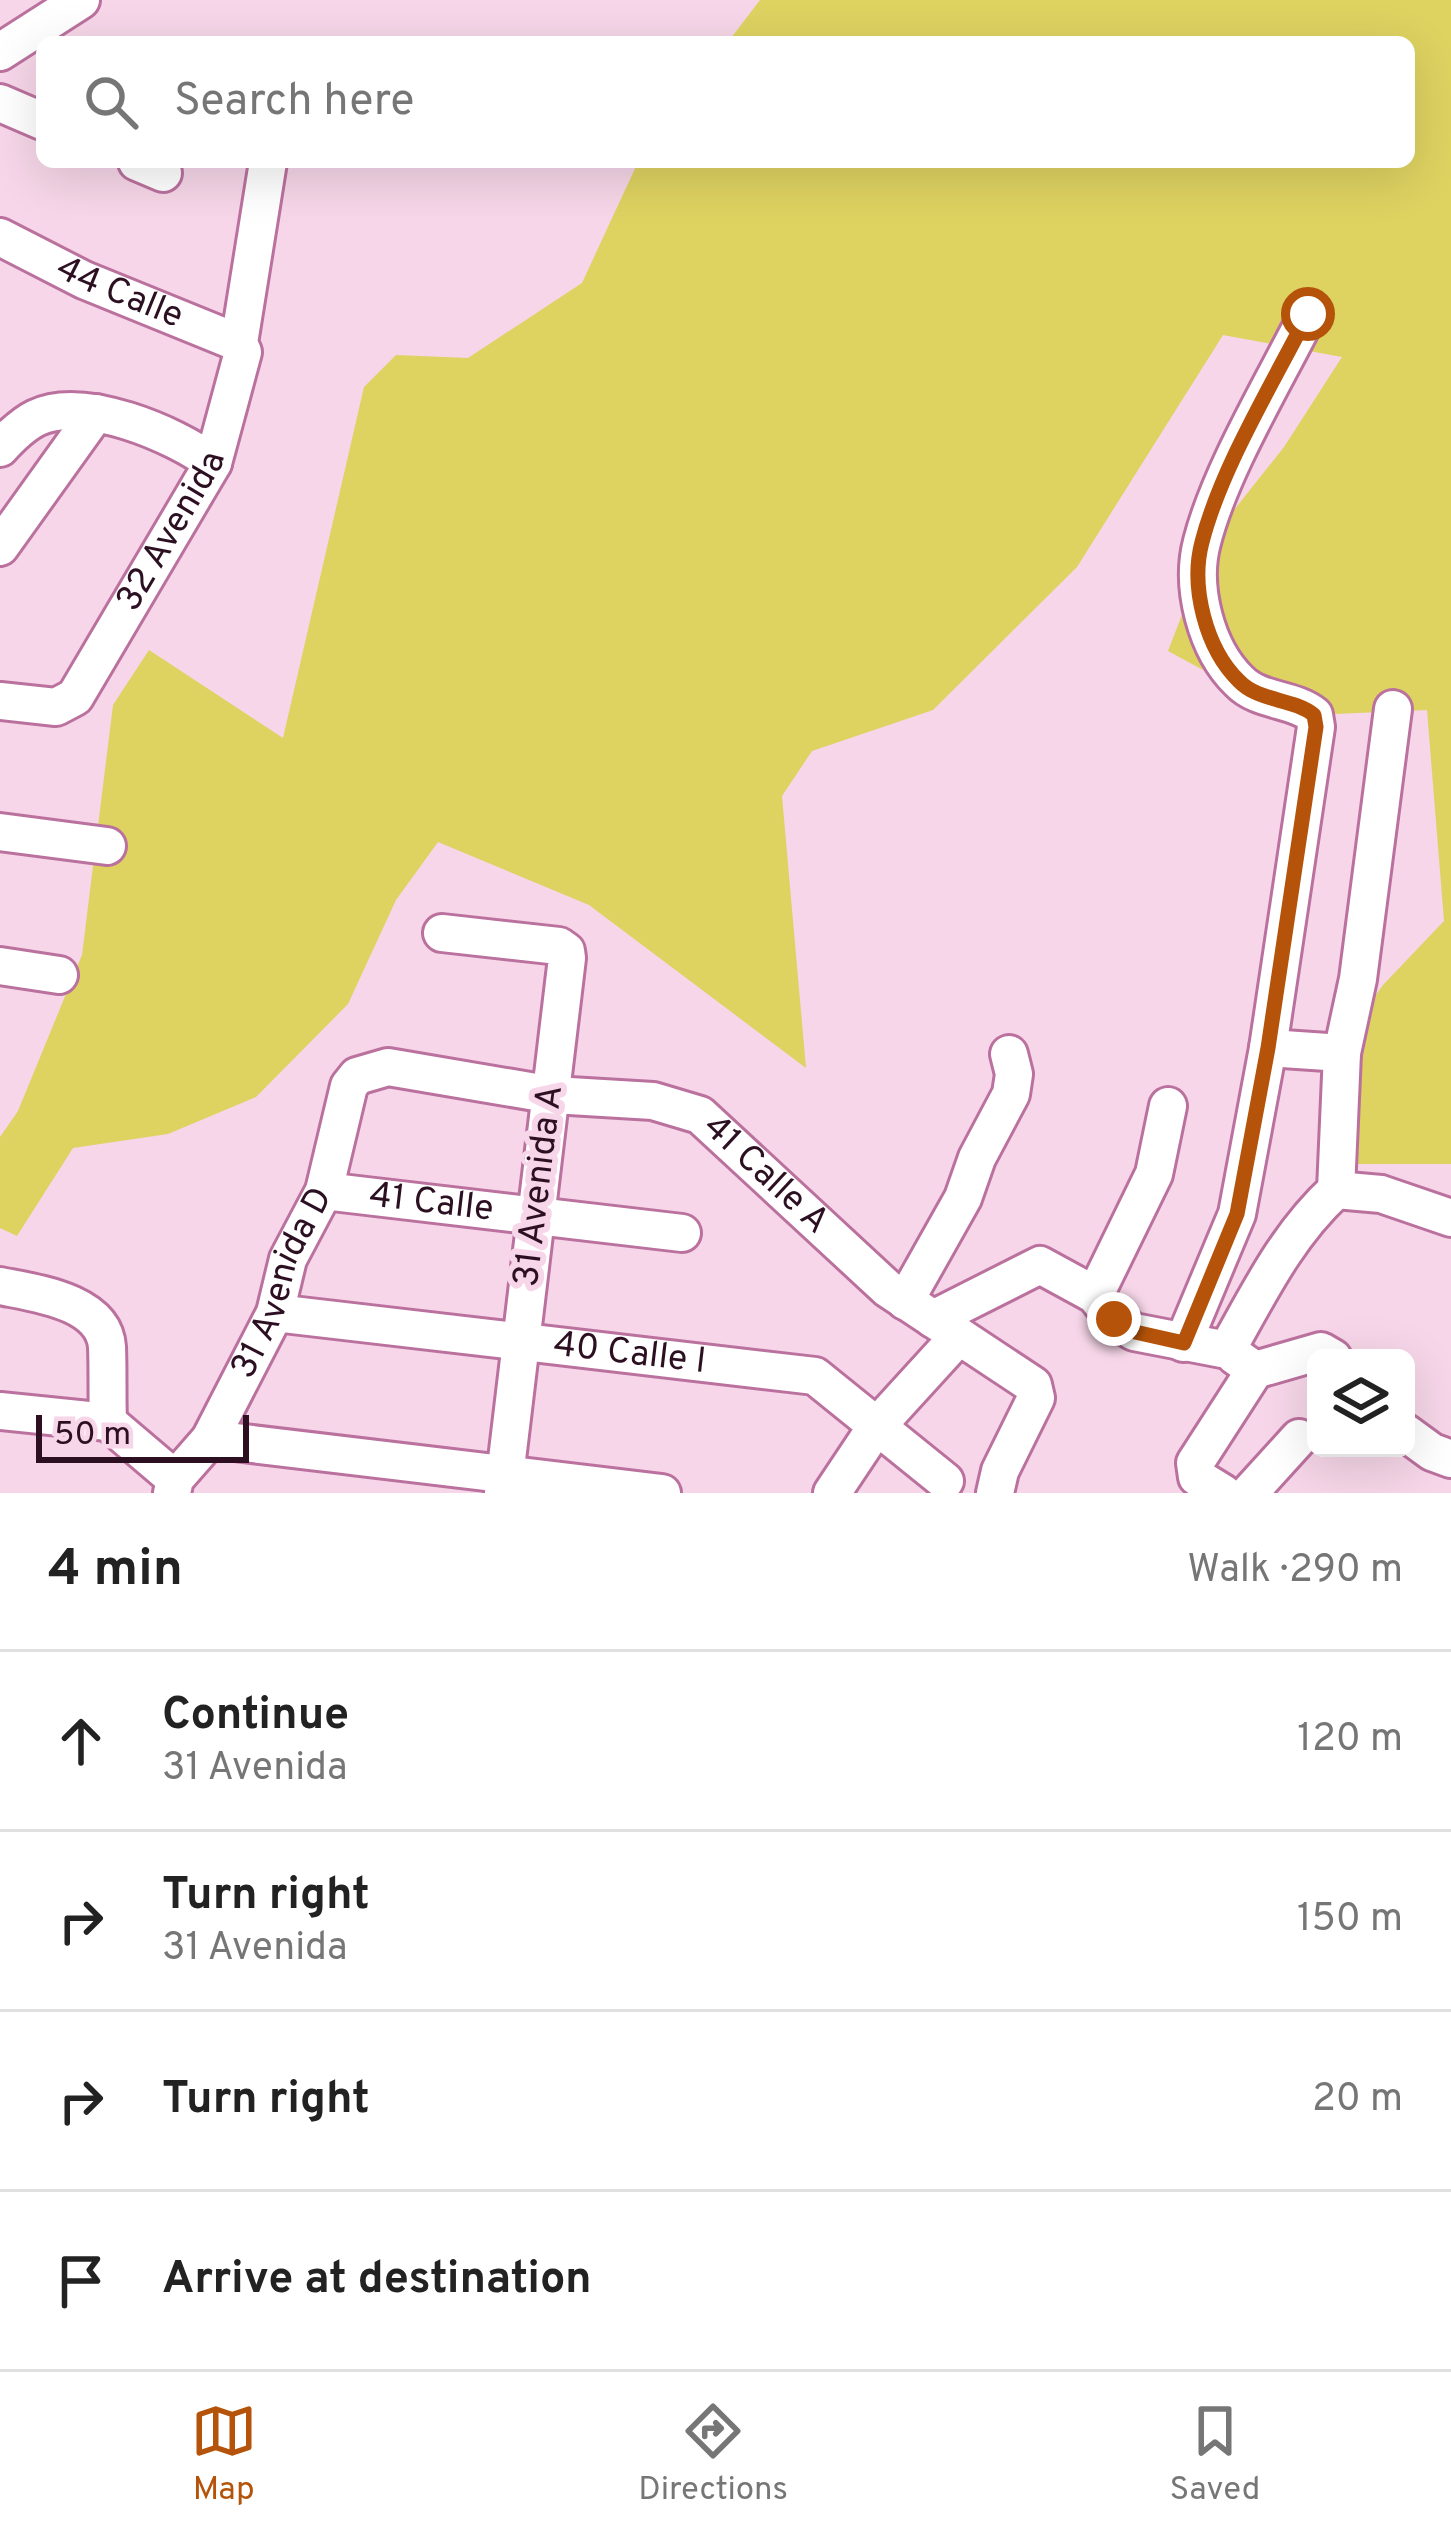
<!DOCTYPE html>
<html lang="en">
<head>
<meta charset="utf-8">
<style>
	:root { --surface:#fff; --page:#f2f2f2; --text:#222; --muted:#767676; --line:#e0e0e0; --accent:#b45309 }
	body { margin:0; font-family:Overpass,sans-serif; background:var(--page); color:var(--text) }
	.controls { position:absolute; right:36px; bottom:36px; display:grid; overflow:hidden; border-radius:18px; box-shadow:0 12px 48px #0002 }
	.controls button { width:108px; height:108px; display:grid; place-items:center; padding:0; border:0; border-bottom:3px solid var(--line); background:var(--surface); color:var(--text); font:60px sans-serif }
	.scale { position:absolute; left:36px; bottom:30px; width:213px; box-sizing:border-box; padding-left:12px; border:6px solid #2c1022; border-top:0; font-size:33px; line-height:42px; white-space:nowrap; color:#2c1022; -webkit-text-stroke:9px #f6d6e8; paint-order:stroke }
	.stop { position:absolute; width:36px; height:36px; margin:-27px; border:9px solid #b45309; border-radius:50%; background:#fff }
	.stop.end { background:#b45309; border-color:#fff; box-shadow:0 3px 12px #0008 }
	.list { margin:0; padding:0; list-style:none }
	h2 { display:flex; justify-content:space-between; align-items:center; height:156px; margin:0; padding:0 48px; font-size:51px }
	h2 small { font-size:39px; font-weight:400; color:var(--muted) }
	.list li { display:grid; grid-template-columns:78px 1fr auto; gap:36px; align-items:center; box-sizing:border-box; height:180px; padding:0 48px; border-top:3px solid var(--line) }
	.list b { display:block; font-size:45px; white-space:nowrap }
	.list p { margin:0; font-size:39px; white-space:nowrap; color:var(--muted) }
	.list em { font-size:39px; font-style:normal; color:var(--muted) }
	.icon { flex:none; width:66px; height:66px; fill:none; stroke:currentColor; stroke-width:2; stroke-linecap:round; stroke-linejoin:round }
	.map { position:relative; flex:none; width:1451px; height:1493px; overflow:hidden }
	.search { position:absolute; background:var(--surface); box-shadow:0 12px 48px #0002; left:36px; right:36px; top:36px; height:132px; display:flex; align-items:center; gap:30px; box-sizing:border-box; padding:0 42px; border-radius:18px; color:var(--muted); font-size:45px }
	.sheet { height:876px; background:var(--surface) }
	nav { display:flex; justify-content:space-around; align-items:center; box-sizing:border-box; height:168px; border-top:3px solid var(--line); background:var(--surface); font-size:33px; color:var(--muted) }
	nav a { display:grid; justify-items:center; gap:6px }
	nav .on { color:var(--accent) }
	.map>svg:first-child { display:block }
	.green { fill:#ded261 }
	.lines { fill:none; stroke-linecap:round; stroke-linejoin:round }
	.minor-casing { stroke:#bb719e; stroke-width:42 }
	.minor { stroke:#fff; stroke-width:36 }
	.route { stroke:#b45309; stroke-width:15 }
	.labels { text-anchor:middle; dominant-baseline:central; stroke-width:12; stroke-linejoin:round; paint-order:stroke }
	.street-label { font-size:36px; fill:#2c1022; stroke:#f6d6e8 }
</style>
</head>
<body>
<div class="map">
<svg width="1451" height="1493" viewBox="0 0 1451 1493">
	<rect width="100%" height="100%" fill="#f6d6e8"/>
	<polygon class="green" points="760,0 1451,0 1451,1164 1349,1164 1335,1052 1383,985 1444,921 1427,710 1288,716 1168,651 1211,539 1284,447 1342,357 1223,335 1077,567 933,710 812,751 782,796 806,1068 589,905 438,842 396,900 348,1004 256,1097 168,1134 73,1148 17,1236 0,1228 0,1137 18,1111 82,955 113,705 149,650 283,738 364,387 396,355 468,358 582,283 638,162 1409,162 1409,42 728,42"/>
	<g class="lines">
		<g class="minor-casing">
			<g id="minor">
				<polyline points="0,52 81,0"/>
				<polyline points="0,103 42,121"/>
				<polyline points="137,162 163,173"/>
				<path id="s1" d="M0 237 84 280 239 343"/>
				<path d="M0 448C11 436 22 425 36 418 83 395 175 434 213 463"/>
				<polyline points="0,547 96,413"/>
				<path id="s2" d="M0 701 56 707 75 697 213 463 243 352 239 343 268 162"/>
				<polyline points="0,832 107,846"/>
				<polyline points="442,933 559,946 566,951 567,958 503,1493"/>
				<polyline points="0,966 59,975"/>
				<polyline points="1268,1048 1342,1053"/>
				<polyline points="1336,1190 1381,1194 1451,1218"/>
				<path id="s3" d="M324 1191 682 1233"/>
				<path d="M0 1286C34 1293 104 1301 107 1347 108 1371 107 1397 108 1422"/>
				<polyline points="1095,1295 1154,1174 1168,1106"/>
				<polyline points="905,1301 963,1198 977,1158 1011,1094 1014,1074 1009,1054"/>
				<path id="s4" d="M275 1313 815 1376 945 1481"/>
				<path d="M933 1319 1040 1265 1095 1295 1114 1319 1134 1332 1227 1350C1259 1293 1287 1235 1336 1190L1342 1053 1358 979 1393 709"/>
				<path d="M1183 1343 1237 1214 1268 1048 1316 727 1314 715C1293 698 1259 702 1239 681 1206 649 1190 587 1202 542 1220 471 1274 382 1308 314"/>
				<polyline points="1235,1356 1255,1370 1321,1351 1333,1358"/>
				<polyline points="0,1411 108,1422 175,1479"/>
				<polyline points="1406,1433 1432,1452 1451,1459"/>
				<polyline points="210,1439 662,1493"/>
				<path id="s5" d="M172 1493 175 1479 210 1439 275 1313 288 1259 324 1191 349 1086 357 1076 388 1067 553 1095 653 1101 700 1115 888 1289 1033 1385 1036 1398 1000 1471 995 1493"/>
				<polyline points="832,1493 876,1427 959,1336"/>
				<polyline points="1223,1493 1197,1477 1195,1463 1255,1370"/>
				<polyline points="1249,1493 1299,1438"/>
			</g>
		</g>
		<use href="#minor" class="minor"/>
	</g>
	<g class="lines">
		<path class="route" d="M1114 1319 1135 1332 1184 1343 1237 1214 1268 1048 1316 727 1314 715C1293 698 1259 702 1239 681 1206 649 1190 587 1202 542 1221 468 1273 383 1308 314"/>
	</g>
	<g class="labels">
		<g class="street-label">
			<text stroke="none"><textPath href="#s1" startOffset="132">44 Calle</textPath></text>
			<text stroke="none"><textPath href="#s2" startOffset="270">32 Avenida</textPath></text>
			<text stroke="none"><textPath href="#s5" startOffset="900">41 Calle A</textPath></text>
			<text transform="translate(540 1186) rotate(-83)">31 Avenida A</text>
			<text stroke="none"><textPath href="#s3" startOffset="108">41 Calle</textPath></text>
			<text stroke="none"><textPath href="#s5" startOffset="240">31 Avenida D</textPath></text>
			<text stroke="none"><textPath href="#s4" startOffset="357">40 Calle I</textPath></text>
		</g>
	</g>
</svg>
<div class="controls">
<button><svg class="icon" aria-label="layers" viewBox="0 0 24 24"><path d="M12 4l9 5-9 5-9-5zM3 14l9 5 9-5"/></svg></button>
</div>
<div class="scale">50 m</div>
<div class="stop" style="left:1308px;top:314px"></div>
<div class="stop end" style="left:1114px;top:1319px"></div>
<div class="search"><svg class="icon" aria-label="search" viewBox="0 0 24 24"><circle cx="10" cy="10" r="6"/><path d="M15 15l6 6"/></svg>Search here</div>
</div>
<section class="sheet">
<h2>4 min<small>Walk · 290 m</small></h2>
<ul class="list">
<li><svg class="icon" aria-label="ahead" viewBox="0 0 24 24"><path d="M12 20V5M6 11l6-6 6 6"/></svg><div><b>Continue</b><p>31 Avenida</p></div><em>120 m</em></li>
<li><svg class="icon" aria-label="right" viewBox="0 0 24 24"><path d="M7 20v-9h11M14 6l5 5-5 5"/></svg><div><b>Turn right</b><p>31 Avenida</p></div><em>150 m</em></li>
<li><svg class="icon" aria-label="right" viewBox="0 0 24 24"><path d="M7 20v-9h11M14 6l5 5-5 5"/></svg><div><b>Turn right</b></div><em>20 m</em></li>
<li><svg class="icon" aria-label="arrive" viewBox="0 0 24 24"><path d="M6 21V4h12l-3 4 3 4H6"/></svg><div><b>Arrive at destination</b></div></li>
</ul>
</section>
<nav>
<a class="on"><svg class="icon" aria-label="map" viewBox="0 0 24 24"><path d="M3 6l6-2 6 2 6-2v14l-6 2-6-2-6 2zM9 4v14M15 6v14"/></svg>Map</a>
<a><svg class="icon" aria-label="directions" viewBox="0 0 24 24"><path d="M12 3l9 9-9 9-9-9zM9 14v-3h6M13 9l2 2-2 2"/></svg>Directions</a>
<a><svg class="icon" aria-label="saved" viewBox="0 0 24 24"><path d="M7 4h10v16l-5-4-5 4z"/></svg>Saved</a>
</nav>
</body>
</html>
